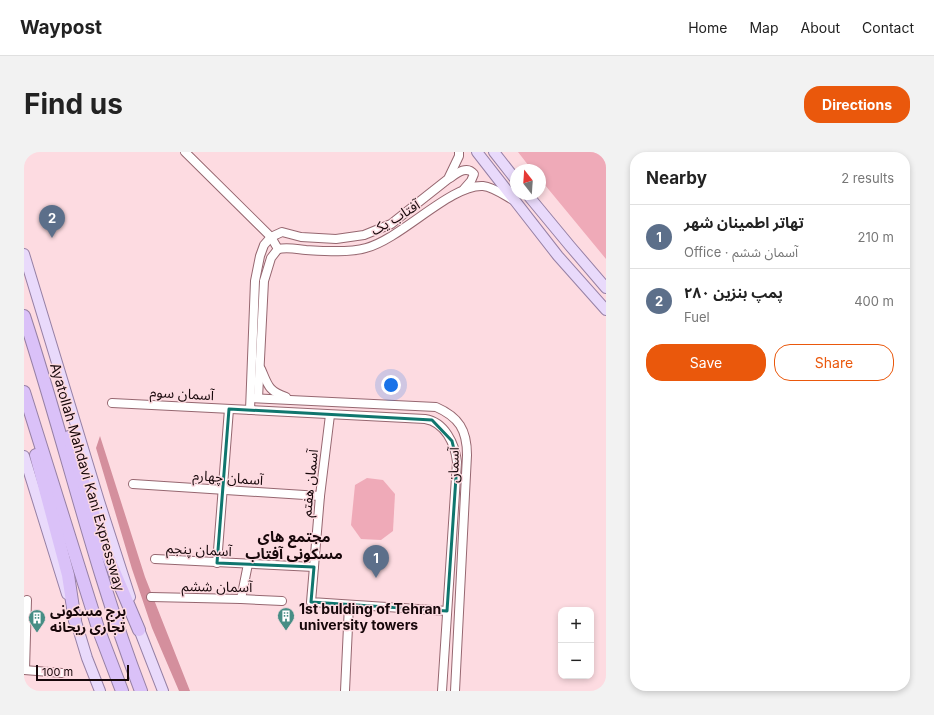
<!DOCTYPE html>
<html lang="en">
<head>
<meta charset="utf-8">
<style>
	:root { --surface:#fff; --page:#f2f2f2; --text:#222; --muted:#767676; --line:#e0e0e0; --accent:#ea580c }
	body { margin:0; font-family:Inter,"Noto Sans Arabic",sans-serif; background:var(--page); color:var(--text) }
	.controls { position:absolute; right:12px; bottom:12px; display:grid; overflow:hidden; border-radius:8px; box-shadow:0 2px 6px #0003 }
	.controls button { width:36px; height:36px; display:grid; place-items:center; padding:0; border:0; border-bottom:1px solid var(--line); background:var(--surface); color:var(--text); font:20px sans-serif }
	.compass { position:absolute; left:486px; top:12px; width:36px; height:36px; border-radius:50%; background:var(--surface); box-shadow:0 2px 6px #0003; rotate:343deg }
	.scale { position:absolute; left:12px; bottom:10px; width:93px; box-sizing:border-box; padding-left:4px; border:2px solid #17070a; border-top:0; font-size:11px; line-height:14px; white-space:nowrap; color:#17070a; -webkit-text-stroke:3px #fddbe1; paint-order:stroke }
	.you { position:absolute; left:367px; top:233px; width:14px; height:14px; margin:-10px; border:3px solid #fff; border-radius:50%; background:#1a73e8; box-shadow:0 0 0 6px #1a73e833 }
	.badge { display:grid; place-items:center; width:26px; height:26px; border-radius:50%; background:var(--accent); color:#fff; font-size:13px; font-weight:700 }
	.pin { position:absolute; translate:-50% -33px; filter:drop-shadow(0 1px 2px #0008) }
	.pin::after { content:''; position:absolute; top:21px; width:14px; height:12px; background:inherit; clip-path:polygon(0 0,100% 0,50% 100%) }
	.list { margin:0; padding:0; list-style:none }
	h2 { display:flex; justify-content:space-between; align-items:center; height:52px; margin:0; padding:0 16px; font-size:17px }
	h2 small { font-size:13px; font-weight:400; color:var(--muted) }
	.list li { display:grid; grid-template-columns:26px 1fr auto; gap:12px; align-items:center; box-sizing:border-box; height:64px; padding:0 16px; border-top:1px solid var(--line) }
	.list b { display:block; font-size:15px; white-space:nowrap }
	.list p { margin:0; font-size:13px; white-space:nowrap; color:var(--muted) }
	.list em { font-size:13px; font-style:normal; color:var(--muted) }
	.actions { display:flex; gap:8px; padding:12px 16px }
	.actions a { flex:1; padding:9px 0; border:1px solid var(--accent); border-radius:16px; text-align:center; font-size:14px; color:var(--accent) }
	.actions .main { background:var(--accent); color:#fff }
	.map { position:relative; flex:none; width:582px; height:539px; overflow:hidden; border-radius:16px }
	header { display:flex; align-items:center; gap:24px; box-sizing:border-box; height:56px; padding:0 20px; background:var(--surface); border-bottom:1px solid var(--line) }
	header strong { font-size:19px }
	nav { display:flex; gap:22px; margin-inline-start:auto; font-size:14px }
	.intro { display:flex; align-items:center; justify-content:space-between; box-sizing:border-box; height:96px; padding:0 24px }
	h1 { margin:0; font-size:28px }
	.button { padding:10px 18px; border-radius:16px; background:var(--accent); color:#fff; font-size:14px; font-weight:700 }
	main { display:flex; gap:24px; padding:0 24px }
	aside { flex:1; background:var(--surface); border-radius:16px; box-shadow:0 2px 6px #0003 }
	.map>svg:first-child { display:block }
	.green { fill:#efaab8 }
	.forest { fill:#d48f9d }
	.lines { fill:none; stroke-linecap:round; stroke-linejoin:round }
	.minor-casing { stroke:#966770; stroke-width:10 }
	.major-casing { stroke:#9680a5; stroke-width:12 }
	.highway-casing { stroke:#9680a5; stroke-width:14 }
	.minor { stroke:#fff; stroke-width:8 }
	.major { stroke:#e9dafb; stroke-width:10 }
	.highway { stroke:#dac1f8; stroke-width:12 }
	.marked { fill:none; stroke:#0f766e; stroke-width:3; stroke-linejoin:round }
	.labels { text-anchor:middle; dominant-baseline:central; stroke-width:3; stroke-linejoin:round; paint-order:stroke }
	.street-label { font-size:14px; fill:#17070a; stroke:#fddbe1 }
	.poi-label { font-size:14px; font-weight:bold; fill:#17070a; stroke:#fddbe1; text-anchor:start }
	.neighbourhood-label { font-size:15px; font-weight:bold; fill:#17070a; stroke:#fddbe1 }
</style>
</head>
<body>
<header>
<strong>Waypost</strong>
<nav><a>Home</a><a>Map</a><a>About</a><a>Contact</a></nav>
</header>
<div class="intro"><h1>Find us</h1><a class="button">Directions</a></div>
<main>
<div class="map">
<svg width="582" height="539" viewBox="0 0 582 539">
	<rect width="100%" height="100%" fill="#fddbe1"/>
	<g class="green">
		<polygon points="494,0 582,0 582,107 516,27 516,18 508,18"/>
		<polygon points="343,326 359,328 371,342 369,379 357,388 337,387 327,373 331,333"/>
	</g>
	<polygon class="forest" points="76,284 121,425 166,539 155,539 128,476 108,417 72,296"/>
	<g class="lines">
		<g class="minor-casing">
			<g id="minor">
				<polyline points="161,0 247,85 254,97"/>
				<path d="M426 26C433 21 443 13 450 22L447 29 440 37"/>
				<path d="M254 97C264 95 272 97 282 98 299 99 325 101 342 96 377 87 427 32 459 34 469 35 480 43 489 48"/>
				<path d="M237 217C244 233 244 239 262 245"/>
				<path d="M227 246 412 255C435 265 443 278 443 303L431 539"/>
				<polyline points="234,246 240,129 247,106 254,97"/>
				<path d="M88 251 401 267C421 270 431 292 433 310L418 539"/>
				<polyline points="226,258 231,129 236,104 240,93 247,85 258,80 277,85 312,87 340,83 367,72 424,27 435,4 435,0"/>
				<polyline points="306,263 296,344 287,450 423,459"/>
				<polyline points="109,332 296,344"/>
				<polyline points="131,407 290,415"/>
				<polyline points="193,411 205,257"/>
				<polyline points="127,445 217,447 258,449"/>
				<polyline points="217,447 224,412"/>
				<polyline points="0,518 38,521"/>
				<polyline points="1,518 3,448"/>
				<polyline points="321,539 325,453"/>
			</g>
		</g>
		<g class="major-casing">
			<g id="major">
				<polyline points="453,0 534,104 582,158"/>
				<polyline points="470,0 492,28"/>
				<polyline points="503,42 546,94 582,136"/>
				<polyline points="0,102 75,349 106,445"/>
				<polyline points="0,304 43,442"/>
				<polyline points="50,463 63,506 76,539"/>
				<polyline points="113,472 139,539"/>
			</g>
		</g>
		<g class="highway-casing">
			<g id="highway">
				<path d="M0 164C41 289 70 417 117 539"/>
				<polyline points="0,240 74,476 98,539"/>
				<polyline points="45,285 79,393 115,478"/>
				<polyline points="12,303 44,423 51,469"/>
			</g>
		</g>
		<use href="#minor" class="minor"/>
		<use href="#major" class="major"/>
		<use href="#highway" class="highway"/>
	</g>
	<path class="marked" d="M205 257 408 268 428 289 433 310 423 459 287 450 290 415 193 411Z"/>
	<defs>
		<g id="building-pin" transform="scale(0.9)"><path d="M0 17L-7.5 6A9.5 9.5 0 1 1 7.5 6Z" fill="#478d85" stroke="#fddbe1"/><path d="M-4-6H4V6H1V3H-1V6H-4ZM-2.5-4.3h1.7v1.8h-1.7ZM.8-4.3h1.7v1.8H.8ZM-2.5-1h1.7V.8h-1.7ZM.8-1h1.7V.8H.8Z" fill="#fff"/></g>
	</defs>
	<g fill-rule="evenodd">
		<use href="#building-pin" x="262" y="464"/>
		<use href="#building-pin" x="13" y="466"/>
	</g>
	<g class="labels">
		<g class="street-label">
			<text transform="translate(371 65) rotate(-31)">آفتاب یک</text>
			<text transform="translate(158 241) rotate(3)">آسمان سوم</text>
			<text transform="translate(429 313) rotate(-89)">آسمان</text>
			<text transform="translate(64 325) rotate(74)">Ayatollah Mahdavi Kani Expressway</text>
			<text transform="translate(204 325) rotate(4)">آسمان چهارم</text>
			<text transform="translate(285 331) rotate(-84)">آسمان هفتم</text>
			<text transform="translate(175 397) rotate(3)">آسمان پنجم</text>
			<text transform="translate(193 434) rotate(1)">آسمان ششم</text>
		</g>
		<g class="poi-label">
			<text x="275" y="456">1st bulding of Tehran<tspan x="275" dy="16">university towers</tspan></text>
			<text x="26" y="458">برج مسکونی<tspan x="26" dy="16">تجاری ریحانه</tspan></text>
		</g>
		<g class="neighbourhood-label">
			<text x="270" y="384">مجتمع های<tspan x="270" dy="17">مسکونی آفتاب</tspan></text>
		</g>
	</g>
</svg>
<div class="controls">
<button>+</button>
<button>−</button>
</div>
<svg class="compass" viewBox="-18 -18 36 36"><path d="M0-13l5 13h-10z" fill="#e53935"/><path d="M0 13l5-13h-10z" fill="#767676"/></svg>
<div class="scale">100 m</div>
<div class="you"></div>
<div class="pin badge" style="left:352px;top:426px;background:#5c6f8a">1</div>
<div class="pin badge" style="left:28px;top:86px;background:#5c6f8a">2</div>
</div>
<aside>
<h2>Nearby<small>2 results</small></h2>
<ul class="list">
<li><span class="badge" style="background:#5c6f8a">1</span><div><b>تهاتر اطمینان شهر</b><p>Office · آسمان ششم</p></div><em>210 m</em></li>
<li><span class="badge" style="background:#5c6f8a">2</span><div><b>پمپ بنزین ۲۸۰</b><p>Fuel</p></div><em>400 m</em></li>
</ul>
<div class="actions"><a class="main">Save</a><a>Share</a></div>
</aside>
</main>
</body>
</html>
